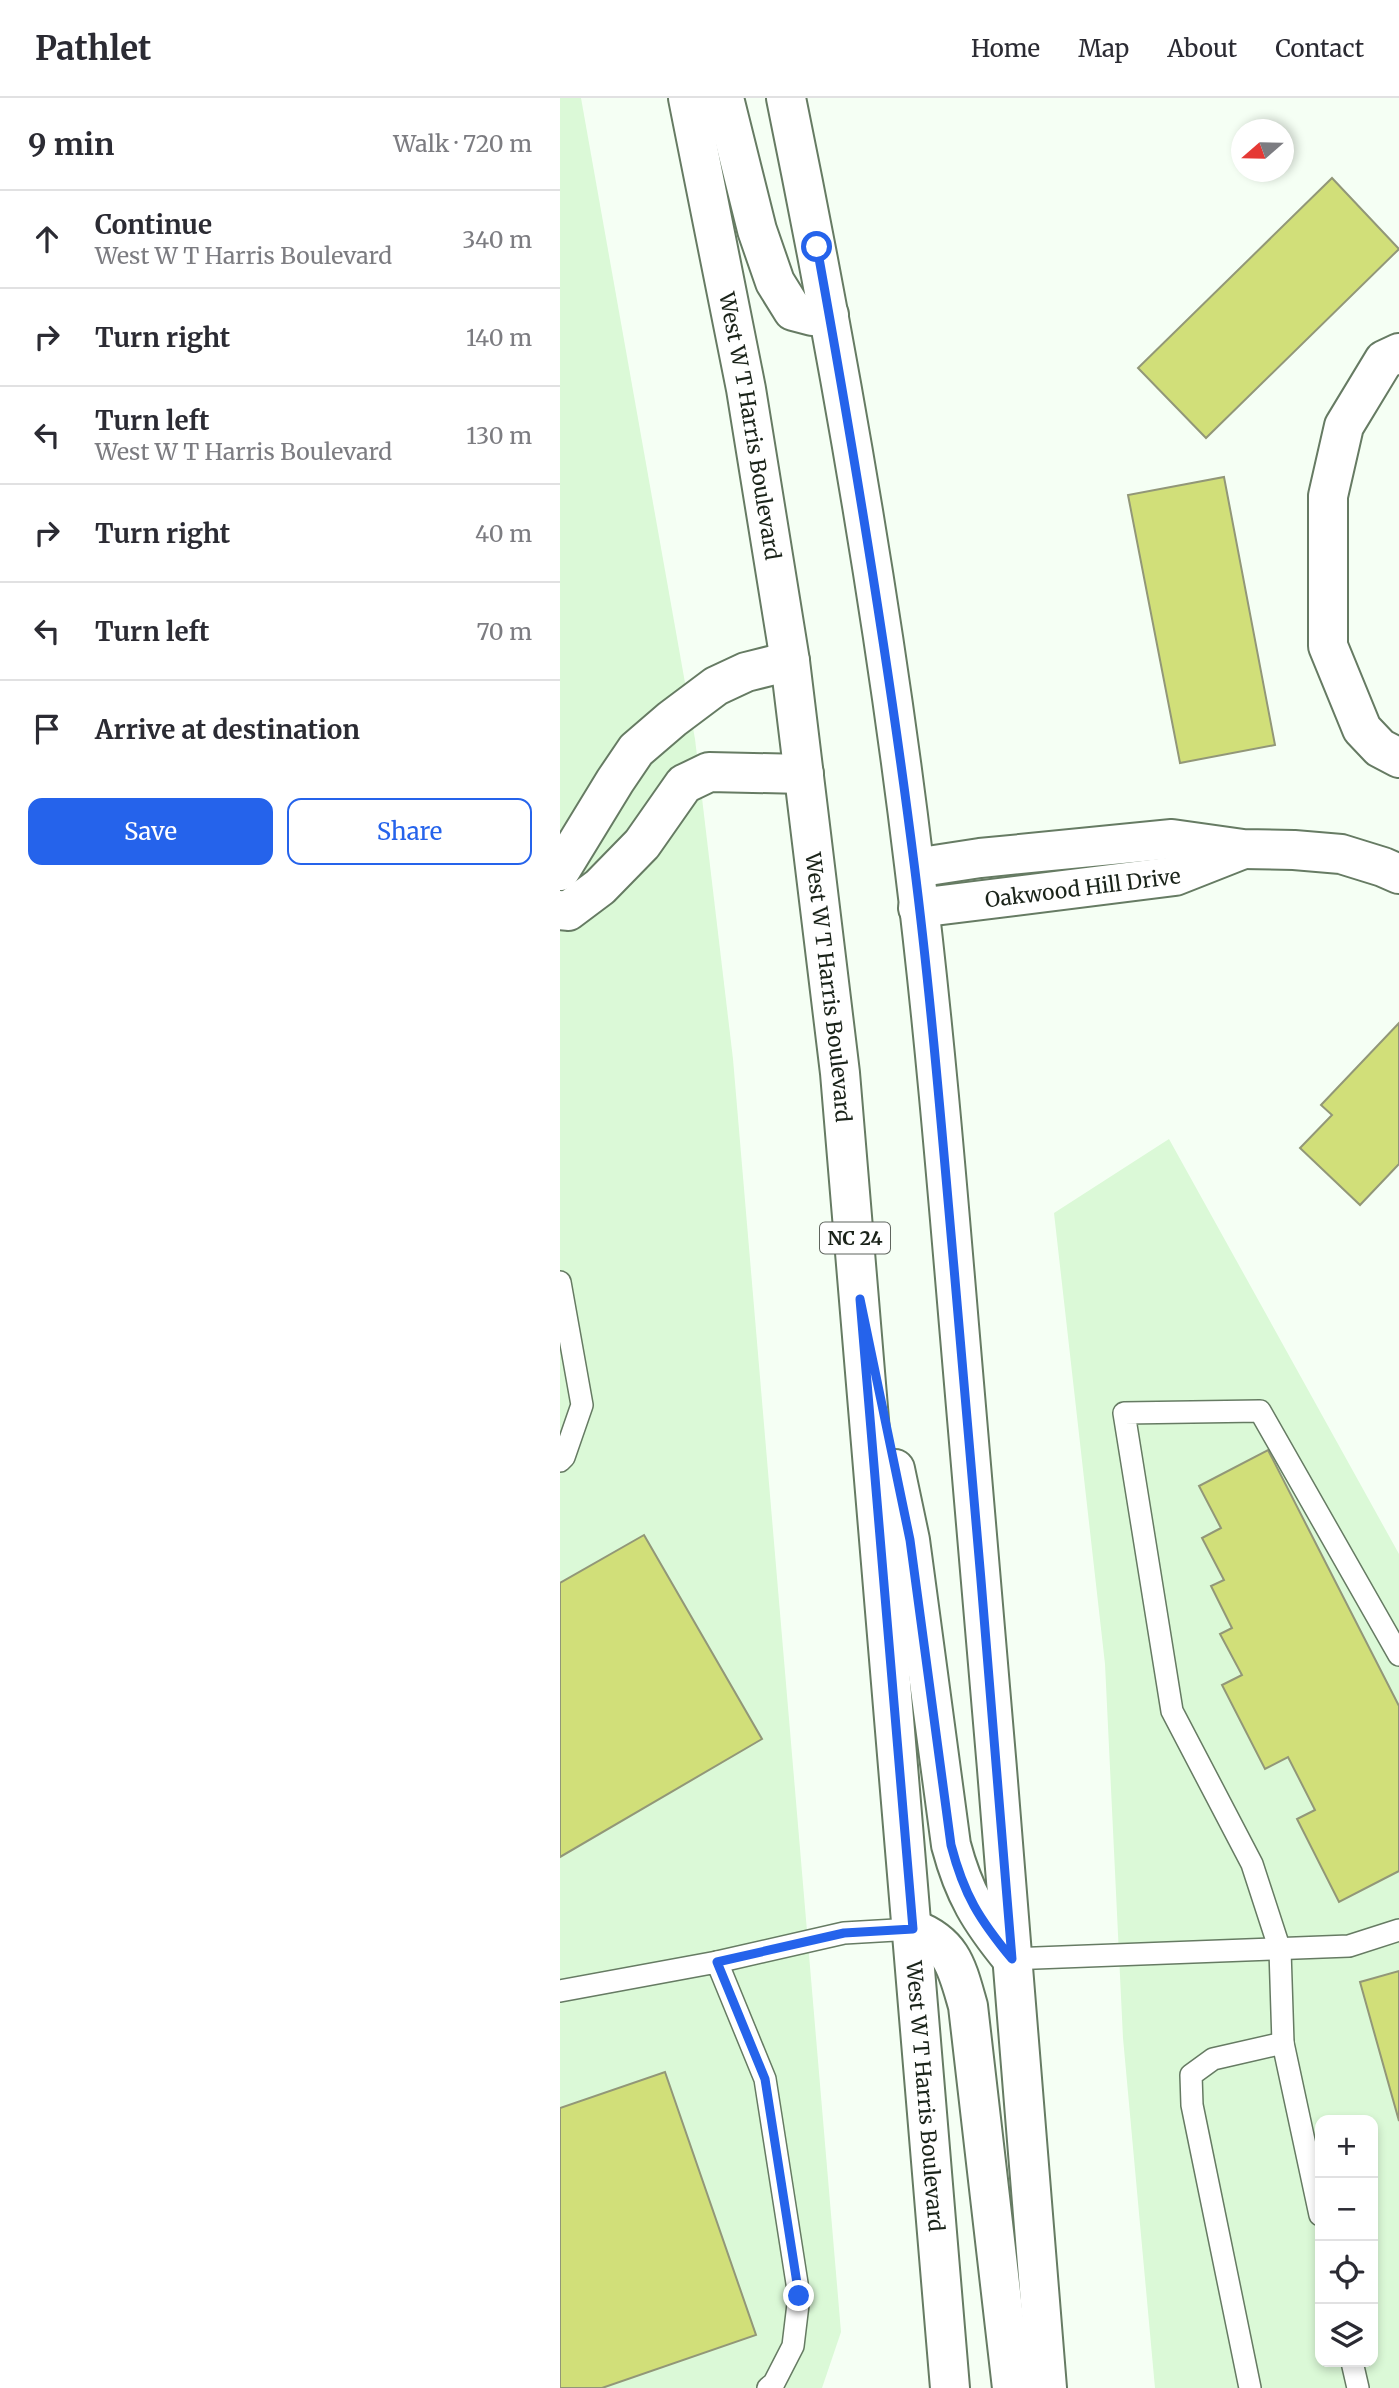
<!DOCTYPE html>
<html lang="en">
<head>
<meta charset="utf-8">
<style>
	:root { --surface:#fff; --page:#f2f2f3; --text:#2b2b33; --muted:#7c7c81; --line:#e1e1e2; --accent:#2563eb }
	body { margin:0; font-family:Merriweather,serif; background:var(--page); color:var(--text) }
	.controls { position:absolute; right:21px; bottom:21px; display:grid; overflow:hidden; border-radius:14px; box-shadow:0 4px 10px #0003 }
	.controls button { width:63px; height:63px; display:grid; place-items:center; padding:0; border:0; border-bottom:2px solid var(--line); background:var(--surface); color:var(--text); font:35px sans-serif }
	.compass { position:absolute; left:671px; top:21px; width:63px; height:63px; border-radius:50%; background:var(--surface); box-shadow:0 4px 10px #0003; rotate:250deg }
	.stop { position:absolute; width:21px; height:21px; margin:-16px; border:5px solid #2563eb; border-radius:50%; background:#fff }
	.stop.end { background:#2563eb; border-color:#fff; box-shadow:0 2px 7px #0008 }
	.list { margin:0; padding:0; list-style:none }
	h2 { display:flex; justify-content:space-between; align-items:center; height:91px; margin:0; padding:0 28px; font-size:30px }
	h2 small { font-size:23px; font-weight:400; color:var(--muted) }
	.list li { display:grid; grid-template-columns:46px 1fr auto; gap:21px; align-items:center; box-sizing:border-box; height:98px; padding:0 28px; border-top:2px solid var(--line) }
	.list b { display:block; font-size:26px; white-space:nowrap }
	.list p { margin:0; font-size:23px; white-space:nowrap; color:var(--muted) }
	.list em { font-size:23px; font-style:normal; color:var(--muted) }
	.actions { display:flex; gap:14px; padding:21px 28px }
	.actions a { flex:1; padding:16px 0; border:2px solid var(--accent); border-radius:14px; text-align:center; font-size:24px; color:var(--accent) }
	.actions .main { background:var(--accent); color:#fff }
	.icon { flex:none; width:38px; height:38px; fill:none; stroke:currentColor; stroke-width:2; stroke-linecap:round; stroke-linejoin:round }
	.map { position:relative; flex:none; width:839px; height:2290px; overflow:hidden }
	header { display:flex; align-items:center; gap:42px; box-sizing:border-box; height:98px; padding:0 35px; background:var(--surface); border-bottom:2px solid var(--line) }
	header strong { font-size:33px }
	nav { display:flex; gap:38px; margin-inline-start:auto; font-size:24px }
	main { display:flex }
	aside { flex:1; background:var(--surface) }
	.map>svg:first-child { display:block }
	.built { fill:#dbf9d7; fill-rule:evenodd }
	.building { fill:#d1df79; stroke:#929778; stroke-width:2 }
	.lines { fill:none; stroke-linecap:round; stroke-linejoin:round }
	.service-casing { stroke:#667b63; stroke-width:24 }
	.minor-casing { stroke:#667b63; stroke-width:42 }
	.primary-casing { stroke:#667b63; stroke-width:42 }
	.service { stroke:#fff; stroke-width:21 }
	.minor { stroke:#fff; stroke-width:38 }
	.primary { stroke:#fff; stroke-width:38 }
	.route { stroke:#2563eb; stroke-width:9 }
	.labels { text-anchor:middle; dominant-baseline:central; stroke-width:5; stroke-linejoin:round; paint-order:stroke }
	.shield { fill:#fff; stroke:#5f655e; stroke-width:2 }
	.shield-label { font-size:19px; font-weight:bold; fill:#1a2319 }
	.street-label { font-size:21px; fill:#1a2319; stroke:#fff }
</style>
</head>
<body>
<header>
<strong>Pathlet</strong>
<nav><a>Home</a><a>Map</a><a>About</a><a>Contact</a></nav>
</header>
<main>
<aside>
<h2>9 min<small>Walk · 720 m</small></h2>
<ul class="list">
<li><svg class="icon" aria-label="ahead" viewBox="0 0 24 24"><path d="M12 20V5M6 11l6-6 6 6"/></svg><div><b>Continue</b><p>West W T Harris Boulevard</p></div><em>340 m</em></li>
<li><svg class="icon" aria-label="right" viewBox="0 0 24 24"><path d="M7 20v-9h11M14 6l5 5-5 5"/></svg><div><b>Turn right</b></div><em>140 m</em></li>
<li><svg class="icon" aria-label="left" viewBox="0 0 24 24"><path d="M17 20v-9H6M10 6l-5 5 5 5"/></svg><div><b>Turn left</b><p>West W T Harris Boulevard</p></div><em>130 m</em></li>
<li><svg class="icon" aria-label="right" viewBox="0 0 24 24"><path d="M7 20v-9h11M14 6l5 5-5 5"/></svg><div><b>Turn right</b></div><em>40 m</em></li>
<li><svg class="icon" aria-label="left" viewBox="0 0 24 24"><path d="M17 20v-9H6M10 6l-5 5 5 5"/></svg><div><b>Turn left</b></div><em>70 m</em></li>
<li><svg class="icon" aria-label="arrive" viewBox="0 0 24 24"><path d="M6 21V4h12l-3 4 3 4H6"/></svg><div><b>Arrive at destination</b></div></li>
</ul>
<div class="actions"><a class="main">Save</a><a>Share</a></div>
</aside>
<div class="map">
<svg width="839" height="2290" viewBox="0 0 839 2290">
	<rect width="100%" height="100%" fill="#f5fff4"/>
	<g class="built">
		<polygon points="0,0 21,0 135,641 173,961 281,2234 262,2290 0,2290"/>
		<path d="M609 1041 839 1456V2290H595L563 1940 545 1566 494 1115ZM760 2022H813V2264H760Z"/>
	</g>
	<g class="building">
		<polygon points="772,80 839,151 646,340 578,270"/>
		<polygon points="664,379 715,647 620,665 568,397"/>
		<polygon points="839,925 839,1066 800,1107 740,1050 772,1017 761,1007"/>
		<polygon points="708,1352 839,1608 839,1773 779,1804 737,1721 755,1712 728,1659 705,1671 662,1587 682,1577 660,1536 672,1530 651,1488 664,1482 642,1440 661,1430 639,1388"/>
		<polygon points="84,1437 202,1641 0,1759 0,1485"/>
		<polygon points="839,1873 839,2023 800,1884"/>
		<polygon points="105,1974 196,2237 42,2290 0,2290 0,2010"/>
	</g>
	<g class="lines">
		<g class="service-casing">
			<g id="service">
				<polyline points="0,1184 22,1307 4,1359 0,1363"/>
				<polyline points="452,1861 789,1848 839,1832"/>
				<polyline points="157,1864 284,1835 353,1831"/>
				<polyline points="0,1893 157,1864 205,1981 239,2198 233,2248 214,2285 208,2290"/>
				<polyline points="760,2117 723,1945 720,1852 692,1766 612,1613 564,1315 700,1313 839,1557"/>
				<polyline points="792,2264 798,2290"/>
				<polyline points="690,2290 632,2007 631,1977 653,1961 723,1945"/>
			</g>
		</g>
		<g class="minor-casing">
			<g id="minor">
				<polyline points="839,255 824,262 784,328 768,398 768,548 802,631 820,650 839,660"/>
				<polyline points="355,770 420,760 612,741 683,751 734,752 781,756 823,769 839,776"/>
				<polyline points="0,773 55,683 76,652 112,621 156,588 186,574 230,563"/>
				<path id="s1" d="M358 810 615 778 681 752"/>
				<polyline points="0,812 8,813 40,789 82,746 124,686 149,674 244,676"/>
			</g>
		</g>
		<g class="primary-casing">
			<g id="primary">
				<path id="s2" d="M128 0 186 291 230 563 280 975 390 2290"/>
				<polyline points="164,0 197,132 215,184 233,213 252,218 269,217"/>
				<path d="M226 0C278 254 323 509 354 766 373 919 386 1073 399 1227 431 1581 458 1936 487 2290"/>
				<path d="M335 1371 350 1442 391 1747C404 1796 420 1822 452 1861"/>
				<path d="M353 1831C393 1846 397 1870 408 1908L452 2290"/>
			</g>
		</g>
		<use href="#service" class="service"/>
		<use href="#minor" class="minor"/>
		<use href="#primary" class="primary"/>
	</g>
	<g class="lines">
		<path class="route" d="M239 2198 205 1981 157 1864 284 1835 353 1831 300 1201 350 1442 391 1747C404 1797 419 1821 452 1861 433 1631 415 1400 394 1170 382 1035 371 899 354 765 328 558 294 354 257 149"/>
	</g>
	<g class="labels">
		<rect class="shield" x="260" y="1124.5" width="70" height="31" rx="5"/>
		<g class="shield-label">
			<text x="295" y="1140">NC 24</text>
		</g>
		<g class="street-label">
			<text stroke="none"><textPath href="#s2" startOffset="334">West W T Harris Boulevard</textPath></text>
			<text stroke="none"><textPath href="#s1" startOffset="166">Oakwood Hill Drive</textPath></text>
			<text stroke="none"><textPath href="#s2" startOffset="901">West W T Harris Boulevard</textPath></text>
			<text stroke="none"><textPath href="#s2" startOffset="2014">West W T Harris Boulevard</textPath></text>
		</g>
	</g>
</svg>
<div class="controls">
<button>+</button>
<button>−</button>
<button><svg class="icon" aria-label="locate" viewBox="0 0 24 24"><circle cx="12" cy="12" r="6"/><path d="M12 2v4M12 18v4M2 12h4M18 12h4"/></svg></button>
<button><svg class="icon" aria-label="layers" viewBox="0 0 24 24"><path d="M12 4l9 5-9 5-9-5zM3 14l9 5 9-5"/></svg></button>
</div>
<svg class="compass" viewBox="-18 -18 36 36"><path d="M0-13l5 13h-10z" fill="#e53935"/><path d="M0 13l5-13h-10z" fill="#7c7c81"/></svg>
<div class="stop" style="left:257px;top:149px"></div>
<div class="stop end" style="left:239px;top:2198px"></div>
</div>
</main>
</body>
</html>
